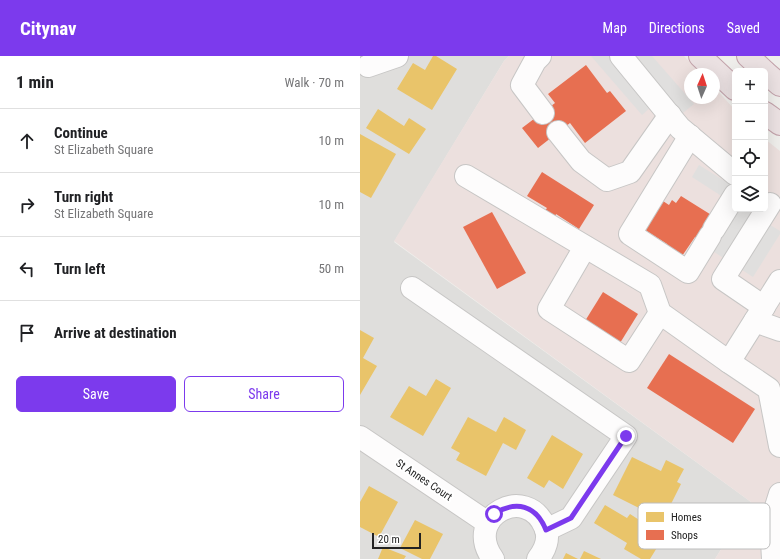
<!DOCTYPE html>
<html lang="en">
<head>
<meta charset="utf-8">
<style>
	:root { --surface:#fff; --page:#f6f6f6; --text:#202124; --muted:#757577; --line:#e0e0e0; --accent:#7c3aed }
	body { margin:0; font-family:"Roboto Condensed",sans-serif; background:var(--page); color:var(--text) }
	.controls { position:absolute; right:12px; top:12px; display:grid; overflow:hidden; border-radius:6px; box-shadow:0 4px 16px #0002 }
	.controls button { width:36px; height:36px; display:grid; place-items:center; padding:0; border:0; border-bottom:1px solid var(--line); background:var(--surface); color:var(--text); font:20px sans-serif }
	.compass { position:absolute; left:324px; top:12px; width:36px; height:36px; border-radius:50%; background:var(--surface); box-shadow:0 4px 16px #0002; rotate:3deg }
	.scale { position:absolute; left:12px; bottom:10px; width:49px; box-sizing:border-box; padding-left:4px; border:2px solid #222; border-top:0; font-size:11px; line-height:14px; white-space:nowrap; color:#222; -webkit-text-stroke:3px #fff; paint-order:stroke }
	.stop { position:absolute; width:12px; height:12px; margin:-9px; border:3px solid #7c3aed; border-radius:50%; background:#fff }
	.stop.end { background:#7c3aed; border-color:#fff; box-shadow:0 1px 4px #0008 }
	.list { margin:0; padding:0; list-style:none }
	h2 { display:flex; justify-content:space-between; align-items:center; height:52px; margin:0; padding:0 16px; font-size:17px }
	h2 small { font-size:13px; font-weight:400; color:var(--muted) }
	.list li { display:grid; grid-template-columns:26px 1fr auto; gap:12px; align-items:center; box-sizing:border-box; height:64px; padding:0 16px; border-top:1px solid var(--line) }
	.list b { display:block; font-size:15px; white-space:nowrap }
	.list p { margin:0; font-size:13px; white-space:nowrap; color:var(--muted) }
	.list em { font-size:13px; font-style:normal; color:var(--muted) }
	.actions { display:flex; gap:8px; padding:12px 16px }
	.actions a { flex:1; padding:9px 0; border:1px solid var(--accent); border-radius:6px; text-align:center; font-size:14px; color:var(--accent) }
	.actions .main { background:var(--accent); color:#fff }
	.icon { flex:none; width:22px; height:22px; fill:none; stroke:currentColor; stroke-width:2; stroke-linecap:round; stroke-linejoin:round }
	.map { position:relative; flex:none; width:420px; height:503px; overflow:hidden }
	header { display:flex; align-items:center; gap:24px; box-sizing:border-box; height:56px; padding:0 20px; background:var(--accent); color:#fff }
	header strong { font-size:19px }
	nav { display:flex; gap:22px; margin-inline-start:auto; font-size:14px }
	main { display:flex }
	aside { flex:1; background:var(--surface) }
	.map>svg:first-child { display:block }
	.residential { fill:#dfdedc }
	.commercial { fill:#ece0de }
	.parking { fill:#e0dfde }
	.homes { fill:#e9c46a }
	.shops { fill:#e76f51 }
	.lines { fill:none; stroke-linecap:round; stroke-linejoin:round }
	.minor-casing { stroke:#c7c6c5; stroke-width:24 }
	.highway-casing { stroke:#c3a3ab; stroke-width:24 }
	.minor { stroke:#fdfcfc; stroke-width:22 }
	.highway { stroke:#ebe1e2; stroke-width:22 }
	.route { stroke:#7c3aed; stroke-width:5 }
	.labels { text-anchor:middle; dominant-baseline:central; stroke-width:4; stroke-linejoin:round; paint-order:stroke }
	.street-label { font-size:11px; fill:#222; stroke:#fff }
	.key { fill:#fff; stroke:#bdbdbd; stroke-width:1 }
	.key-label { font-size:11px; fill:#222 }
</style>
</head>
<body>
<header>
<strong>Citynav</strong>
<nav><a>Map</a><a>Directions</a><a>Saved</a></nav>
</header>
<main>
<aside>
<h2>1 min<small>Walk · 70 m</small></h2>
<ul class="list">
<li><svg class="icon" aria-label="ahead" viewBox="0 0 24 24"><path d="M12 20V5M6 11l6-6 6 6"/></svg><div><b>Continue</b><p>St Elizabeth Square</p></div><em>10 m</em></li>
<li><svg class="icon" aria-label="right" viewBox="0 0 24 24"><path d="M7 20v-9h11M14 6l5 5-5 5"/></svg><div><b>Turn right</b><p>St Elizabeth Square</p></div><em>10 m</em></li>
<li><svg class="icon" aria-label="left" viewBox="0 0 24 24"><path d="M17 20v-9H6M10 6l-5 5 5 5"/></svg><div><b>Turn left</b></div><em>50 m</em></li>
<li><svg class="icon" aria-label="arrive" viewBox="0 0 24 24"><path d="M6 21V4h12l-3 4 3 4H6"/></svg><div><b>Arrive at destination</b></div></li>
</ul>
<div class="actions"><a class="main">Save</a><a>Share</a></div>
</aside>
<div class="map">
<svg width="420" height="503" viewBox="0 0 420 503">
	<rect width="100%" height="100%" fill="#efeeeb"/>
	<polygon class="residential" points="0,0 149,0 144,5 34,186 391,446 355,503 0,503"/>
	<polygon class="commercial" points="149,0 324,0 341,18 330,18 330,42 354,42 354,31 375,54 375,153 405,153 405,83 420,95 420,503 355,503 391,446 34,185 144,5"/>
	<g class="parking">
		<polygon points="231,0 292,0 334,48 319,60 302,41 282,59"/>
		<polygon points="339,109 371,129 363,141 332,121"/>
		<polygon points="378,153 385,153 420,175 420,178 393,221 351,194"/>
	</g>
	<g class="homes">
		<polygon points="73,0 76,0 97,13 72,54 37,33 53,7 65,14"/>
		<polygon points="18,53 44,70 49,62 66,73 49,98 6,72"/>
		<polygon points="0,78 36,98 11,142 0,136"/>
		<polygon points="0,274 14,282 3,302 17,310 0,339"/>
		<polygon points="76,323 91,332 63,380 30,361 49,330 66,340"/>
		<polygon points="108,361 136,376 144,361 166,374 156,394 143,387 126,420 96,404 100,397 91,392"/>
		<polygon points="192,379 223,398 203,433 189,424 184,432 167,422"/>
		<polygon points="272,401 301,415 306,404 324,413 317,426 321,428 303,464 253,439"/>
		<polygon points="9,430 38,446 19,481 0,471 0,446"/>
		<polygon points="245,449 267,462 270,458 290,471 283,481 298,490 290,503 281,503 264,493 267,487 234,467"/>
		<polygon points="55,464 83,478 70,503 62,503 40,492"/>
		<polygon points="23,491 46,500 44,503 18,503"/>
		<polygon points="224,495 241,503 220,503"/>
		<polygon points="206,497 218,503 203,503"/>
	</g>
	<g class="shops">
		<polygon points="226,9 247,37 250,35 266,55 225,87 210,67 178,92 162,72 195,47 188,38"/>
		<polygon points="182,116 234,149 219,173 196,158 194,163 184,156 187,152 167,140"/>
		<polygon points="321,140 353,160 338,183 335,181 320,203 304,193 307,188 282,172 300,143 309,149 312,144 316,147"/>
		<polygon points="132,156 166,217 137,233 103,171"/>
		<polygon points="243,236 278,258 260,287 225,265"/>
		<polygon points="309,298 395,353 373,387 287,332"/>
	</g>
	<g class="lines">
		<g class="minor-casing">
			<g id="minor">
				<polyline points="180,0 175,5 162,29 183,57"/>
				<polyline points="261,0 320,72 375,118"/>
				<polyline points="8,10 37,0"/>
				<polyline points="198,76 221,105 247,124 270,116 310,59"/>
				<polyline points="330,80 270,178 328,216 350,180"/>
				<polyline points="106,120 290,229 300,257 369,306 420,225"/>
				<polyline points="354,173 375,139"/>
				<polyline points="225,191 189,253 269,305 300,257"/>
				<polyline points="52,232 266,380 211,462 186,474"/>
				<polyline points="404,251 363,223 410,148"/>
				<polyline points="395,265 420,274"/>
				<polyline points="369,306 409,333 420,390"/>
				<polyline points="0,381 128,467"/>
				<path d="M133 503C102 460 167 427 185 471 190 482 185 494 178 503"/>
				<polyline points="413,503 411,467 420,438"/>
			</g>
		</g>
		<g class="highway-casing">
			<g id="highway">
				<polyline points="340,0 375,33"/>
				<polyline points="388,0 404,15"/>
				<polyline points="405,16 420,29"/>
				<polyline points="405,57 420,68"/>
			</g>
		</g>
		<use href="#minor" class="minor"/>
		<use href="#highway" class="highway"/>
	</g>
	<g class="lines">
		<path class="route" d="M134 458C156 444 176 449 186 474L211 462 266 380"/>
	</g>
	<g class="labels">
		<g class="street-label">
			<text transform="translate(64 424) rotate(34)">St Annes Court</text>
		</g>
	</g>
	<rect x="278" y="447" width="132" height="46" rx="6" class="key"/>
	<rect x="286" y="456" width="18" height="10" fill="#e9c46a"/>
	<rect x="286" y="474" width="18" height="10" fill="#e76f51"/>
	<g class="key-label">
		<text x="311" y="465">Homes</text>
		<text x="311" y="483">Shops</text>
	</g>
</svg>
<div class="controls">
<button>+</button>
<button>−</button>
<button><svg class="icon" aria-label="locate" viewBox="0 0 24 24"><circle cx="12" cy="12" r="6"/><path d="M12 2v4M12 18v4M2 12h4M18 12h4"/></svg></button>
<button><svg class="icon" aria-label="layers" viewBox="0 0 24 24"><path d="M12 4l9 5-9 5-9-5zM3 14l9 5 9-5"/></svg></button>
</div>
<svg class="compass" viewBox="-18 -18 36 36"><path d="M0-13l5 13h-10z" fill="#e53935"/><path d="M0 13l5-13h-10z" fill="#757577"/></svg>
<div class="scale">20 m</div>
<div class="stop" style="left:134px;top:458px"></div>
<div class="stop end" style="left:266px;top:380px"></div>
</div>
</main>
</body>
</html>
